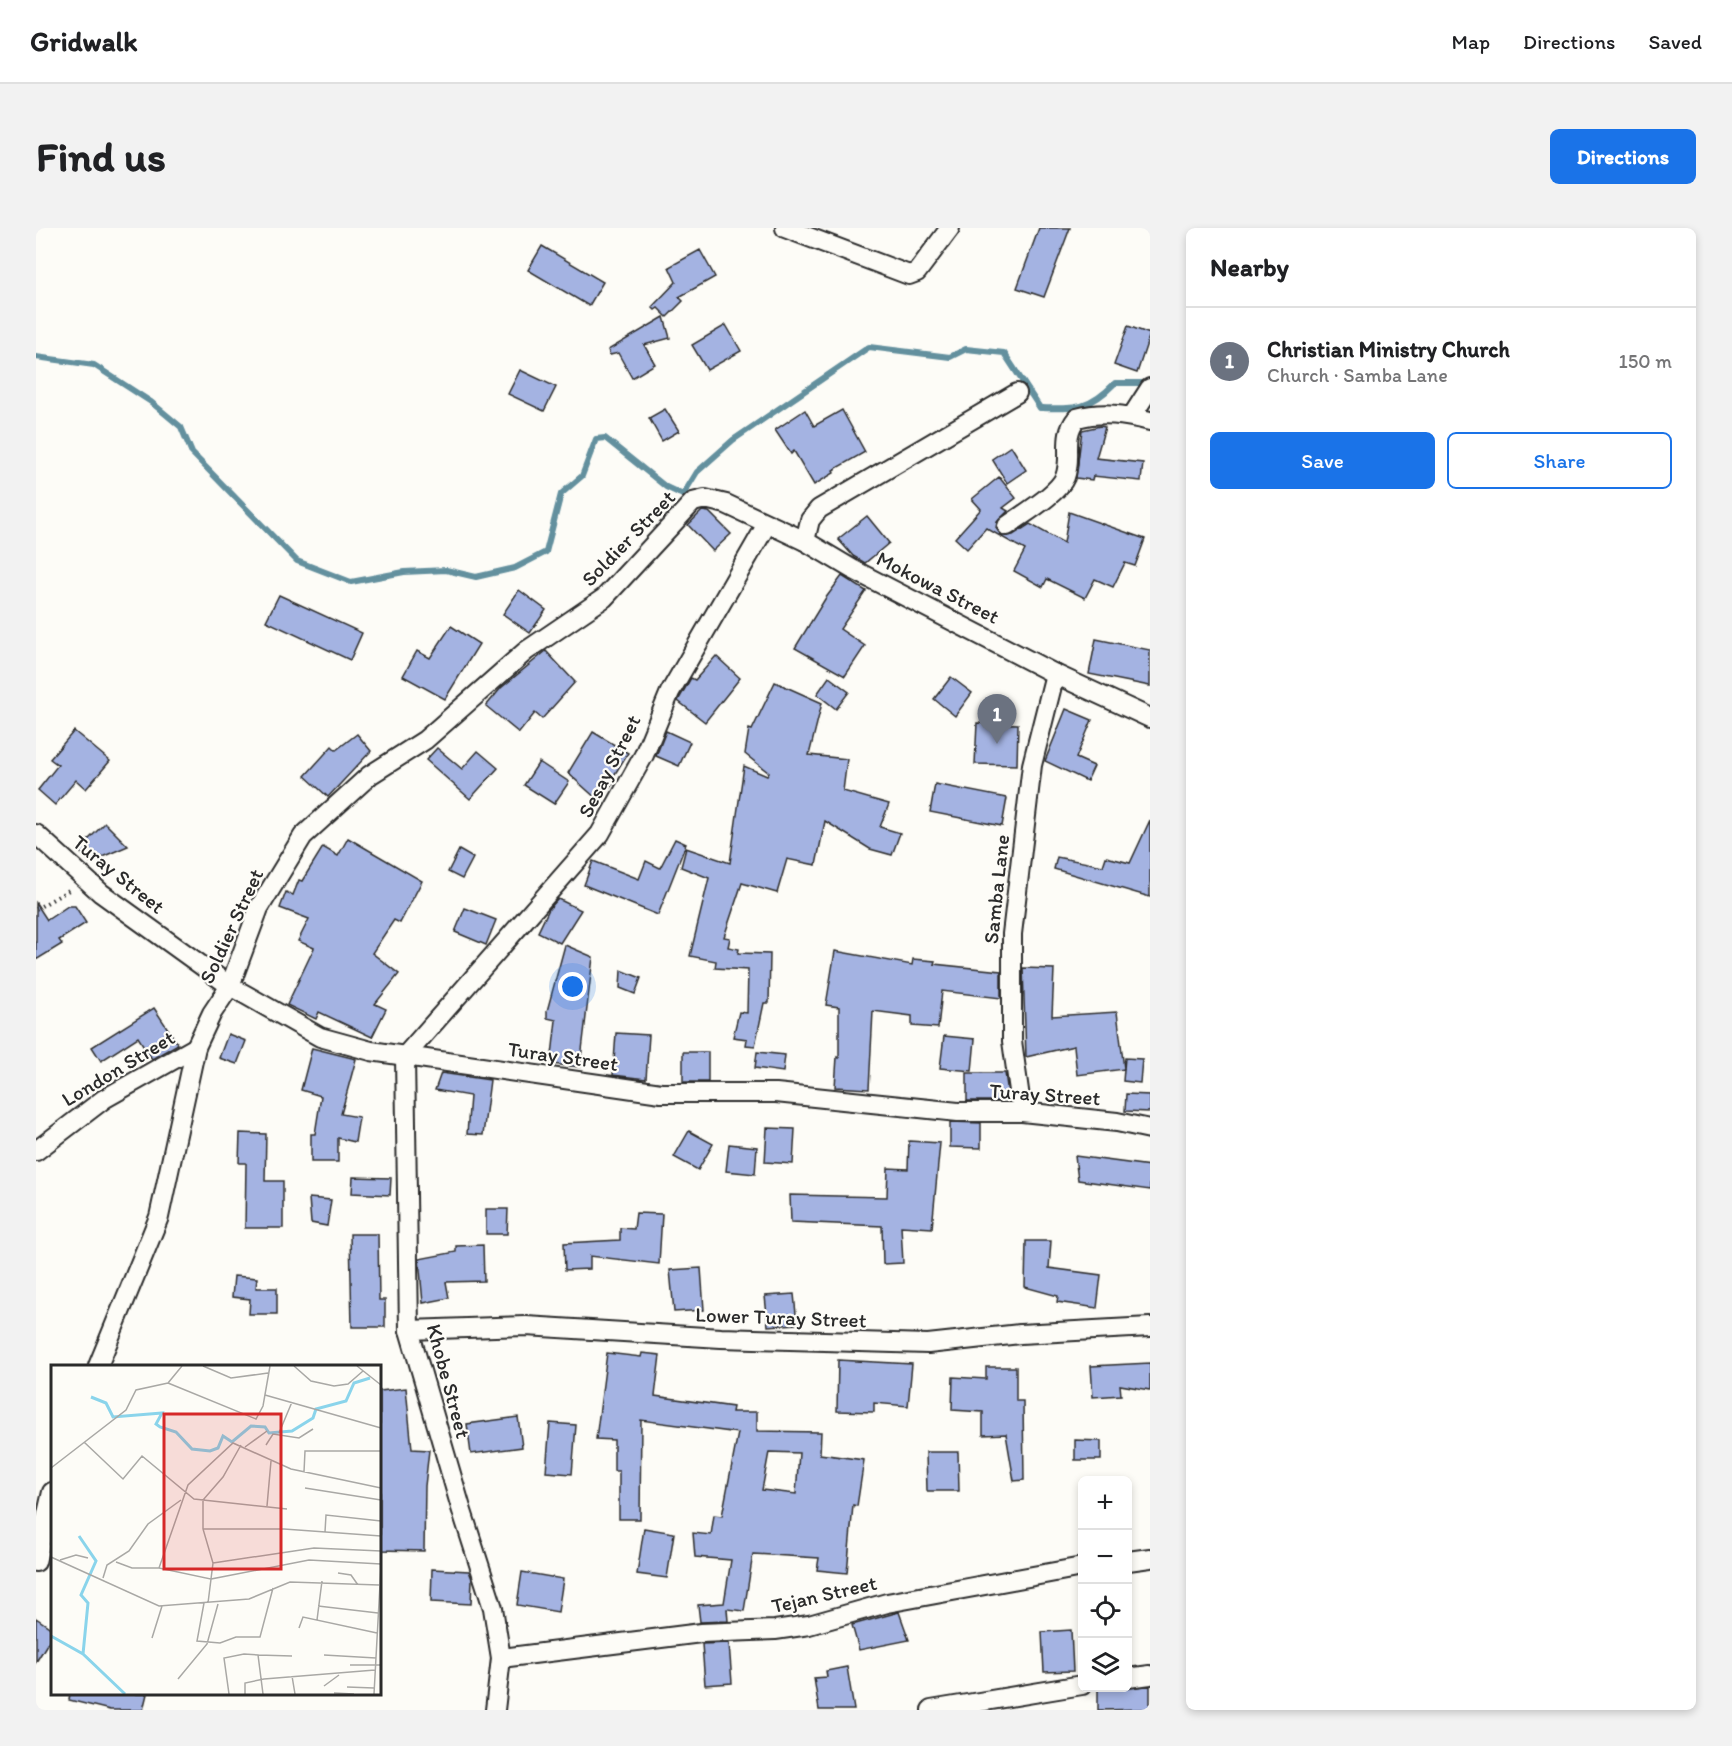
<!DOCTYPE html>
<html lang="en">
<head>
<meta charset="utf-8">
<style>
	:root { --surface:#fff; --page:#f2f2f2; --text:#202124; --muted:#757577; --line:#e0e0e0; --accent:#1a73e8 }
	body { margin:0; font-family:Itim,sans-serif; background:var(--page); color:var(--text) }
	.controls { position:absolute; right:18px; bottom:18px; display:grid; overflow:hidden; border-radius:9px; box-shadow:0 3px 9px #0003 }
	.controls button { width:54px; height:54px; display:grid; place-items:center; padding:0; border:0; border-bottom:2px solid var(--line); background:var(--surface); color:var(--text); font:30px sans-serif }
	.you { position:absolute; left:537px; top:759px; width:21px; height:21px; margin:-15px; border:4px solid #fff; border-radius:50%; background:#1a73e8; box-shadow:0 0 0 9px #1a73e833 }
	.badge { display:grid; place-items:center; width:39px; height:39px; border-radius:50%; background:var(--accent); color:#fff; font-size:20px; font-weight:700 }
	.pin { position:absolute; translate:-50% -50px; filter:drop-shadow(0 2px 3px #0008) }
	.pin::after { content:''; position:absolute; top:32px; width:21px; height:18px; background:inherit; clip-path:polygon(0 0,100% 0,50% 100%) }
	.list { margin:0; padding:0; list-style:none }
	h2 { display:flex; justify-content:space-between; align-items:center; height:78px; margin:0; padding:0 24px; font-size:26px }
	h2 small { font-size:20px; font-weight:400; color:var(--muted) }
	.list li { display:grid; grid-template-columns:39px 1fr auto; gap:18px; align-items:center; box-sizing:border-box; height:108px; padding:0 24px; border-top:2px solid var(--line) }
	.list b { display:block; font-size:22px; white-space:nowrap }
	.list p { margin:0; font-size:20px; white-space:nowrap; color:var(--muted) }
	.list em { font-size:20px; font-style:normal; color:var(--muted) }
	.actions { display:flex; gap:12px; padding:18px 24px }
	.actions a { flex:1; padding:14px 0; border:2px solid var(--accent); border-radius:9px; text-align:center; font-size:21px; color:var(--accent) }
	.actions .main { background:var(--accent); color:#fff }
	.icon { flex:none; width:33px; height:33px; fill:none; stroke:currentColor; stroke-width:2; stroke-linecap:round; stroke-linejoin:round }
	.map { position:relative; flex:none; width:1114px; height:1482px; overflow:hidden; border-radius:9px }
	header { display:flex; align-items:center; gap:36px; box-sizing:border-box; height:84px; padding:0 30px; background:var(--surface); border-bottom:2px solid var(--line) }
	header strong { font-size:28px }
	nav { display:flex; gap:33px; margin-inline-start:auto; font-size:21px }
	.intro { display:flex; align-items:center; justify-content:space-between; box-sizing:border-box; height:144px; padding:0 36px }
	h1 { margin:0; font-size:42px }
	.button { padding:15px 27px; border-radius:9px; background:var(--accent); color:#fff; font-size:21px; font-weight:700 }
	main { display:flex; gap:36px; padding:0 36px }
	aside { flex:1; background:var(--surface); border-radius:9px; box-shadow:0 3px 9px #0003 }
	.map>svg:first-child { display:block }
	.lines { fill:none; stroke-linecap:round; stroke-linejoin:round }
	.stream { stroke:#64909e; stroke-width:6 }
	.building { fill:#a4b3e2; stroke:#2b2b2b; stroke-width:1.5; fill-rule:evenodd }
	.street-casing { stroke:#2b2b2b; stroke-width:22 }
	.path { stroke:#2b2b2b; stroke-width:4; stroke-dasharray:1.5 4.5; stroke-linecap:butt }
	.street { stroke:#fdfcf7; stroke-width:18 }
	.labels { text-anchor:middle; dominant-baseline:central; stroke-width:4.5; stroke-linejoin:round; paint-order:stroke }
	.street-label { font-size:21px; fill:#2b2b2b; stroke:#fdfcf7 }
	.inset-river { fill:none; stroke:#8ad4eb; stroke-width:3 }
	.inset-road { fill:none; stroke:#a9a8a5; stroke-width:1.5 }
	.view { fill:#d62828; fill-opacity:0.15; stroke:#d62828; stroke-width:3 }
	.inset-edge { fill:none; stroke:#2b2b2b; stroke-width:3 }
</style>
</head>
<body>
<header>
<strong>Gridwalk</strong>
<nav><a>Map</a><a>Directions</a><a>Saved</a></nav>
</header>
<div class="intro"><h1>Find us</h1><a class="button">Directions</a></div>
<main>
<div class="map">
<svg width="1114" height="1482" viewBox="0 0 1114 1482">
	<rect width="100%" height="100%" fill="#fdfcf7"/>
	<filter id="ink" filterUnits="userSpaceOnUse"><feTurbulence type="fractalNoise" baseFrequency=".0167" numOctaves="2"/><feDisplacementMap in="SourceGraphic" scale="12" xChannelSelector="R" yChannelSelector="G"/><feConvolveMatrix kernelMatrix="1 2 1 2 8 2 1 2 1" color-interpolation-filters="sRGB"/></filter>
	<g filter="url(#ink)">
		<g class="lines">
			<path class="stream" d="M0 129 58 137 115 174 145 199 156 225 261 333 315 354 368 344 410 342 440 349 479 340 510 324 525 266 546 248 560 211 569 210 630 259 647 267 661 244 697 212 833 119 914 129 930 121 968 125 1004 180C1039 181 1053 182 1079 155H1113"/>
		</g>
		<g class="building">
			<polygon points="1003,0 1034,0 1008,69 981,60"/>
			<polygon points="506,18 567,54 553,78 492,42"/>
			<polygon points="664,22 679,49 643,69 647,73 631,89 622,80 619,82 616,79 640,54 633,39"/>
			<polygon points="628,89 634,110 608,117 619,136 596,150 582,125 574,127 572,122"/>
			<polygon points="690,97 705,123 671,142 656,117"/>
			<polygon points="1092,98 1114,106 1101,145 1078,137"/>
			<polygon points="484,142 520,159 508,183 472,166"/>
			<polygon points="629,181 643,203 626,213 613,190"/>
			<polygon points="769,182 778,198 806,182 829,224 797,242 798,245 778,257 758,223 755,226 739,202"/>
			<polygon points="1064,198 1069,199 1060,230 1107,235 1105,253 1057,248 1056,252 1040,250 1046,202"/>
			<polygon points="975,218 990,242 971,255 956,231"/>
			<polygon points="963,249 980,270 967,280 972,283 961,294 960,300 966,308 977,307 994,296 1028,315 1033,284 1109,311 1099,338 1089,335 1077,359 1059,351 1049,370 1011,351 1007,359 978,343 989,322 950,300 931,321 919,310 945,281 936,271"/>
			<polygon points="666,283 673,284 695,306 677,323 652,297"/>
			<polygon points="831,288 853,315 829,335 817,328 802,311"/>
			<polygon points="806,348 830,363 804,401 829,418 809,448 759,420 789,371"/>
			<polygon points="483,362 510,382 494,405 467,386"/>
			<polygon points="243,367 326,405 314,432 230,393"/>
			<polygon points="415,398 443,416 409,471 367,448 381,423 394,430"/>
			<polygon points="1060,411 1114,422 1114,458 1053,446"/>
			<polygon points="510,423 539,454 506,491 499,485 483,505 450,478 465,460"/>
			<polygon points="680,428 704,450 669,494 642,473 655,450 659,452"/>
			<polygon points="793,449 813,464 800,481 781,466"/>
			<polygon points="915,449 936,465 919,488 898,471"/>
			<polygon points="739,454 786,475 773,527 811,531 807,563 853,576 844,599 864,605 856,627 834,621 789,593 780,637 751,631 741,665 706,655 688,709 694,710 692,719 703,721 702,725 734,726 733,775 728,775 719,818 710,817 711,811 697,809 703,784 711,785 712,742 679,740 680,733 654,728 673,650 645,639 650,620 694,635 708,538 731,548 733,545 709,526 713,501 716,502"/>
			<polygon points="1030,481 1056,492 1040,530 1058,538 1051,553 1009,533"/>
			<polygon points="941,495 982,496 981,537 939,536"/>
			<polygon points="38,503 74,533 50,561 40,552 19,577 2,562 22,537 14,531"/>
			<polygon points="630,503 654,514 643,538 620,528"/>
			<polygon points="557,504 592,525 577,549 580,552 562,572 532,545"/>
			<polygon points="321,506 335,523 292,569 269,548 296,518 300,522"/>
			<polygon points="401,520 426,541 442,523 462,540 434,571 390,532"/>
			<polygon points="503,534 533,554 518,576 488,557"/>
			<polygon points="899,556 971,570 966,598 894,584"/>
			<polygon points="1114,592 1114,669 1018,641 1021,629 1067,638 1070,629 1094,635"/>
			<polygon points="69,595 92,618 54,634 42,622"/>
			<polygon points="312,610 386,653 364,695 358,692 336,725 363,746 339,776 350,781 336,809 283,784 280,791 251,777 278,720 262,713 273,691 244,680 250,664 257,667 263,652 266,653 287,619 302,628"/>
			<polygon points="639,611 650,616 622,687 548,657 557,633 603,651 610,633 624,640"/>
			<polygon points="423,622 437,630 426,651 412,644"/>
			<polygon points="522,671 545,682 524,715 502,704 513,681"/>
			<polygon points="0,675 11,692 32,678 39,678 50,695 23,712 26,716 0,732"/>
			<polygon points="429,680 460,692 450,717 419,704"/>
			<polygon points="529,717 557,729 544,839 515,836 520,792 511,790 511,783"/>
			<polygon points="799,723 876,737 877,731 899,733 898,736 965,743 965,770 906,763 902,800 876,798 876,788 837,783 833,861 799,859 801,829 803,830 803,779 790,777"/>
			<polygon points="987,740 1018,741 1016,788 1081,784 1088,841 1089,830 1106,831 1104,855 1087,853 1088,841 1041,847 1038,818 990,829"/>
			<polygon points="585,742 605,750 599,766 584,760"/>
			<polygon points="118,780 142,816 116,831 102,809 65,833 56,819"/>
			<polygon points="580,805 613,807 610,851 577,847"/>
			<polygon points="192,806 210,813 201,836 183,830"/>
			<polygon points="908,808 939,811 936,843 904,840"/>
			<polygon points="276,820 320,831 305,886 323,889 319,914 302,910 302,934 275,934 275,906 279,906 285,868 265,862"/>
			<rect x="647" y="824" width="25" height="30"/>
			<polygon points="721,824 749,827 747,844 719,840"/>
			<polygon points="405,845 454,852 447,907 431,906 434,868 399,862"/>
			<polygon points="931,845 969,845 973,873 931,873"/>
			<polygon points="1090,866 1114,867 1114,884 1089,883"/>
			<polygon points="914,894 945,895 945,920 914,919"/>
			<polygon points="731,900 759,901 757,936 729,934"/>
			<polygon points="653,903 677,916 662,942 638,929"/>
			<polygon points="204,905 230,906 229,953 247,953 247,1000 209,1000 210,935 203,935"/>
			<polygon points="873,913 904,915 896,1000 865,998 867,1035 847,1036 846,998 755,994 754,967 851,969 852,940 872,941"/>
			<polygon points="693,916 721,919 719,946 690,943"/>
			<polygon points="1039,928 1114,938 1114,962 1042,952"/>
			<polygon points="317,949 355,950 354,967 316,965"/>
			<polygon points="273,970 295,972 291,998 275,995"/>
			<polygon points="450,981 472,981 471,1006 450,1006"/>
			<polygon points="600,985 626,986 623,1036 554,1028 554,1041 529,1042 528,1015 584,1012 584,1000 598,1001"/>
			<polygon points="314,1006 342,1006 343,1072 349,1072 349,1099 316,1099"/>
			<polygon points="990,1013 1015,1013 1013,1040 1065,1047 1061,1080 1021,1074 1022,1068 989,1059"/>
			<polygon points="447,1017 448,1053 410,1054 413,1070 387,1075 383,1031 420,1024 420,1018"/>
			<polygon points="665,1040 668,1082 638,1084 634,1042"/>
			<polygon points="198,1048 221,1050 220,1060 241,1060 241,1086 213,1086 214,1071 196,1069"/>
			<polygon points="758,1066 761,1096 732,1098 729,1068"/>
			<path d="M571 1125 605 1129 606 1125 624 1127 619 1168 697 1179 696 1184H721V1203L785 1204 784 1226 828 1232 821 1278 817 1277 811 1345 781 1342 783 1330 717 1326 708 1383 691 1381 692 1393 664 1394 662 1377 688 1375 695 1332 659 1329 657 1305 675 1307 678 1287 686 1288 702 1205 605 1192 604 1291H583V1243H578V1212L560 1211ZM733 1224 763 1225 760 1266 726 1262Z"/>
			<polygon points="802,1132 876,1136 872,1178 838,1175 838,1184 801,1183"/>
			<polygon points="1114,1135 1114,1162 1084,1157 1085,1167 1057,1169 1055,1138"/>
			<polygon points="950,1139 980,1139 980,1173 987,1173 988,1252 978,1253 970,1206 947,1207 947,1184 916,1182 917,1149 950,1151"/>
			<polygon points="370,1160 376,1221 393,1222 389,1258 388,1323 344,1322 344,1163"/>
			<polygon points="482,1189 486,1219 435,1226 431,1196"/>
			<polygon points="514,1195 540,1197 536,1246 510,1244"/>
			<polygon points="1039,1212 1065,1213 1065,1232 1039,1232"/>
			<polygon points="890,1224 922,1224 923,1263 891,1263"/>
			<polygon points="608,1300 638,1305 631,1350 601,1346"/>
			<polygon points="396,1341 433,1343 436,1351 435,1376 395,1374"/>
			<polygon points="486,1344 527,1351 522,1384 481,1377"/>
			<polygon points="863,1384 873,1412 823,1422 816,1397"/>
			<polygon points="0,1390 16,1401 16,1408 0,1434"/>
			<polygon points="1035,1402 1037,1443 1008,1444 1006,1404"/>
			<polygon points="693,1415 696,1455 669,1457 666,1416"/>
			<polygon points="811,1439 818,1482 783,1482 778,1450 791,1449 790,1443"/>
			<polygon points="1114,1458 1114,1481 1062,1482 1062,1460"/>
			<polygon points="34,1466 111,1466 107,1482 74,1482 33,1472"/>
		</g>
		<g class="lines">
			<g class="street-casing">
				<g id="street">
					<polyline points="749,0 873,47 881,44 914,0"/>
					<polyline points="1096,188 1114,160"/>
					<path d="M971 298C987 286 1022 266 1029 249 1037 228 1025 209 1041 190 1067 183 1089 187 1114 193"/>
					<polyline points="769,313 774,292 783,281 981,165"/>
					<polyline points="0,606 65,665 194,758 284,809 335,823 625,865 740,865 922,884 986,884 1081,894 1114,901"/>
					<polyline points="986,884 976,813 976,706 996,537 1019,446"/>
					<polyline points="0,923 68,871 160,819"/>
					<polyline points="373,1102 490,1098 685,1110 892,1116 984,1106 1114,1099"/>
					<polyline points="62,1138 123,989 160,819 176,785 194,758 223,680 267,608 334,547 389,512 490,423 568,370 657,274 669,271 690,276 769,313 816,341 1019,446 1114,490"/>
					<polyline points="1092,1333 1114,1330"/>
					<polyline points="0,1334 16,1264"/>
					<polyline points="465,1430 665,1405 739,1402 773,1397 851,1375 1046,1339"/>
					<polyline points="1092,1450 1114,1447"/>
					<polyline points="459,1482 465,1430 457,1380 425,1280 373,1102 369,828 564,606 608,527 634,464 731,296"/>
					<polyline points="895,1482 1046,1457"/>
				</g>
			</g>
			<polyline class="path" points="0,681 33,662"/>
			<use href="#street" class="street"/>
		</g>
	</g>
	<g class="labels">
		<g class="street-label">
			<text transform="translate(592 310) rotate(-46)">Soldier Street</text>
			<text transform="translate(902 359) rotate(27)">Mokowa Street</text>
			<text transform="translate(573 538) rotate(-63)">Sesay Street</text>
			<text transform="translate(83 646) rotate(39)">Turay Street</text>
			<text transform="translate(960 661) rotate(-84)">Samba Lane</text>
			<text transform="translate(195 698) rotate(-65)">Soldier Street</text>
			<text transform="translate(527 828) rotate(8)">Turay Street</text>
			<text transform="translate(82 840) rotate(-31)">London Street</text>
			<text transform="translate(1009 866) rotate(4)">Turay Street</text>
			<text transform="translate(745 1089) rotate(2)">Lower Turay Street</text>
			<text transform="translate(413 1153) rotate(75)">Khobe Street</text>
			<text transform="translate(788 1366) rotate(-13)">Tejan Street</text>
		</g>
	</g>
	<g transform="translate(15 1137)">
		<rect width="330" height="330" fill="#fdfcf7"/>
		<path class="inset-river" d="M40 32 55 38 62 52 111 48 105 59 109 62 125 67 141 84 159 86 167 83 172 71 181 77 200 61 214 62 218 68 241 66 262 53 265 44 295 36 303 18 319 13M28 171 45 196 30 230 37 238 32 289M0 271 32 289 74 329"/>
		<path class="inset-road" d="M152 1 180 13 217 8M243 1 260 16 283 21 297 19 312 6M306 1 330 20M117 18 205 54 212 41 219 1M117 18 131 1M214 30 330 63M228 68 241 37M33 77 72 114 91 91 143 134 236 144M190 80 172 112 152 135V164L162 198 160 214 258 195 330 199M215 80 222 69 248 73 262 64M194 82 216 66M0 103 75 45 85 25 117 18M253 107 254 86H330M254 123 330 135M216 141 220 96M152 164H233L330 171M274 167 275 150 330 156M0 192 108 241 198 234 239 217 328 220M9 195 25 190 37 193M65 197 81 203H108L160 214 157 238M162 198 263 183 330 186M108 203 137 120 182 78 240 104 330 123M287 208 300 210 307 220M52 213 56 200 78 186 97 159 130 135M153 238 146 276 169 278 185 272H209L222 223M267 241 327 248M266 255 271 216M248 263 252 252 326 268M101 273 111 241M207 290 241 291M273 290 325 293M299 300H330M241 311 244 329M127 314 156 279 167 239M273 321 288 310M296 322 323 323M283 328 303 329M178 329 173 293 193 289 207 290 212 329M194 329V318L213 314 324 305M323 329 330 201"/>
		<path class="view" d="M113 49H230V204H113Z"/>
		<rect width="330" height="330" class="inset-edge"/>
	</g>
</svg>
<div class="controls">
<button>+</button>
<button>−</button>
<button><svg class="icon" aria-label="locate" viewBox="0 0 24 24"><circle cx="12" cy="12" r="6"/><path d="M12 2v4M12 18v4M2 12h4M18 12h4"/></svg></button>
<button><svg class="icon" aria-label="layers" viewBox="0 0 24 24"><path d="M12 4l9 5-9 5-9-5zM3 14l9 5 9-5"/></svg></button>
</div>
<div class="you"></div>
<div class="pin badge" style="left:961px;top:516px;background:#6b7280">1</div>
</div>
<aside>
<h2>Nearby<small></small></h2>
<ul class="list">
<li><span class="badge" style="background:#6b7280">1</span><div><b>Christian Ministry Church</b><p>Church · Samba Lane</p></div><em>150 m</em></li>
</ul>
<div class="actions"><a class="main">Save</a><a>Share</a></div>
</aside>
</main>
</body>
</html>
